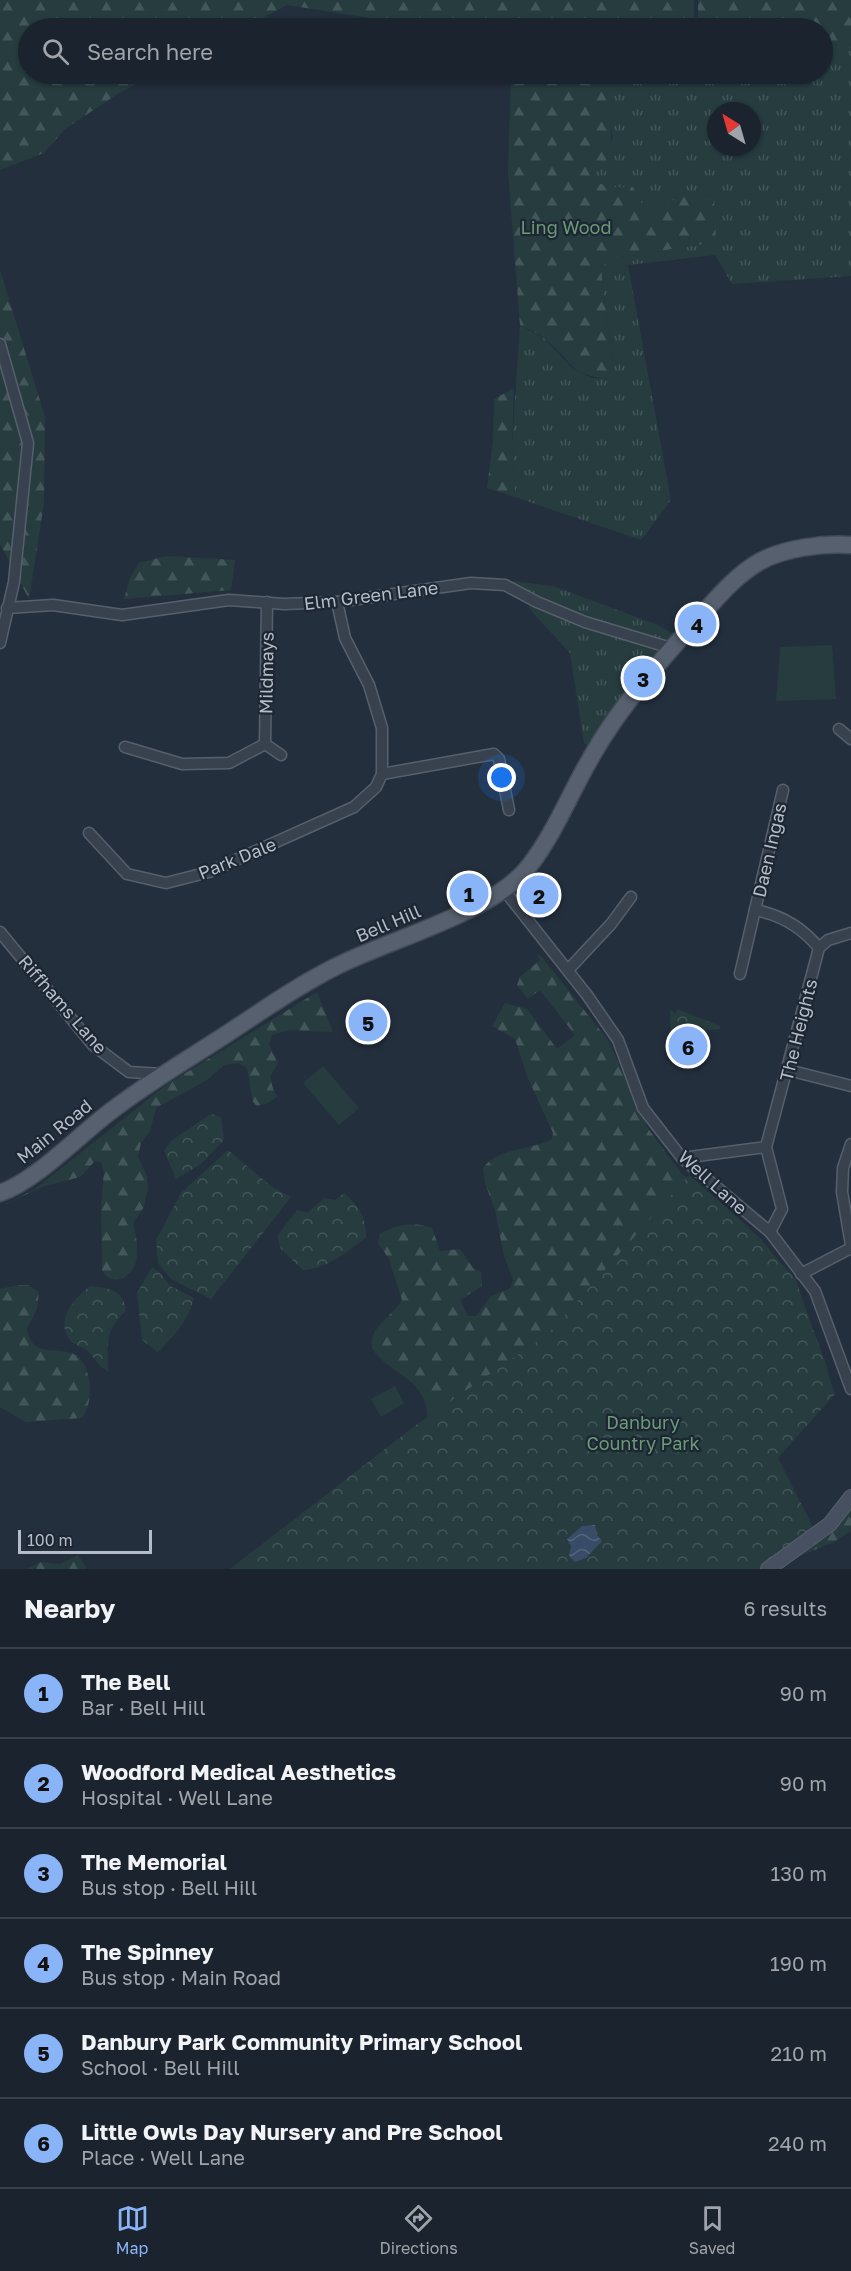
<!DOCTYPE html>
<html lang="en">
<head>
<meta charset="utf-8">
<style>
	:root { --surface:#1b232e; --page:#282f3a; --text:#f1f3f6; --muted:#a0a4aa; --line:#39404a; --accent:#8ab4f8 }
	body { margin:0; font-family:"Golos Text",sans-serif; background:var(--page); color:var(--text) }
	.compass { position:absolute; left:707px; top:102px; width:54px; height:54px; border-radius:50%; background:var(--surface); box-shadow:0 2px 4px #0004; rotate:323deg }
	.scale { position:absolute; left:18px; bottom:15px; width:134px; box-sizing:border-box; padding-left:6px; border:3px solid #b4bcc9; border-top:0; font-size:16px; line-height:21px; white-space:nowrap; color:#b4bcc9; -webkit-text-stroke:4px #1d2633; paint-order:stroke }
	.you { position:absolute; left:502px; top:778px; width:21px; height:21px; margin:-15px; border:4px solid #fff; border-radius:50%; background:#1a73e8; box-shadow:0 0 0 9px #1a73e833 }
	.badge { display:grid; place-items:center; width:39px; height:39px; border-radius:50%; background:var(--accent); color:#111; font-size:20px; font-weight:700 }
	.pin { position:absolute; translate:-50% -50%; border:3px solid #fff; box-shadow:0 2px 6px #0006 }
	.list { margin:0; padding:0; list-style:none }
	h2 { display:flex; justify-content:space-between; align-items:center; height:78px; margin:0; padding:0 24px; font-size:26px }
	h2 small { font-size:20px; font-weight:400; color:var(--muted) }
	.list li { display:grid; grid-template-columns:39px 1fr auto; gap:18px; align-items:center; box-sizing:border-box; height:90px; padding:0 24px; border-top:2px solid var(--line) }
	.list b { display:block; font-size:22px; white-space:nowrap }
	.list p { margin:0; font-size:20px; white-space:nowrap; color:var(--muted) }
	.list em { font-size:20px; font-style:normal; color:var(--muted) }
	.icon { flex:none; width:33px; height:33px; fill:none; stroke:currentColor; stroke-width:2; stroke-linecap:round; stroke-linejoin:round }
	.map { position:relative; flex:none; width:851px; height:1569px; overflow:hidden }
	.search { position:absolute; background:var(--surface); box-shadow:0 2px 4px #0004; left:18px; right:18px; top:18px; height:66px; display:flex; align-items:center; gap:15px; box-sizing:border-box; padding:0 21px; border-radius:33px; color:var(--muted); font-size:22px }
	.sheet { height:618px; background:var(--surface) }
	nav { display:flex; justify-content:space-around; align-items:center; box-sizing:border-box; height:84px; border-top:2px solid var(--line); background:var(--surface); font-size:16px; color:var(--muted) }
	nav a { display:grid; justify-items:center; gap:3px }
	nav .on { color:var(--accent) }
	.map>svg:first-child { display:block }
	.grass { fill:url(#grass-tufts); fill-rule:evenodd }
	.forest { fill:url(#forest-firs) }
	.park { fill:url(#park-crowns) }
	.garden { fill:#263c3f }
	.water { fill:url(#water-waves) }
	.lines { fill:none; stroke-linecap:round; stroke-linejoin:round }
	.street-casing { stroke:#565f6c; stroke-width:13 }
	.secondary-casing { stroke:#565f6c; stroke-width:16 }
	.primary-casing { stroke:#414a57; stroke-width:19 }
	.street { stroke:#38414e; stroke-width:10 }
	.secondary { stroke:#465061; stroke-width:14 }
	.primary { stroke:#56606e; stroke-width:16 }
	.labels { text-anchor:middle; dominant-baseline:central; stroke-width:4.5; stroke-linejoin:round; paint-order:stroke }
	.park-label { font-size:18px; fill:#6b9a76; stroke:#1d2633 }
	.street-label { font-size:18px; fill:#b4bcc9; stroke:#1d2633 }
</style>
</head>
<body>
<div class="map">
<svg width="851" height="1569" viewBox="0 0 851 1569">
	<defs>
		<pattern id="grass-tufts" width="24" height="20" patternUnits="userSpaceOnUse" patternTransform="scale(1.5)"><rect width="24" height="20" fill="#263c3f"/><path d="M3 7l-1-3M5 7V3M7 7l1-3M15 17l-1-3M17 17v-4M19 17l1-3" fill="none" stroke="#435659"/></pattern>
		<pattern id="forest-firs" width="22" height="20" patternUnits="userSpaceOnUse" patternTransform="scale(1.5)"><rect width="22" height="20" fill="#263c3f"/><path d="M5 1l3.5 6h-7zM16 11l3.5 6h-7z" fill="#435659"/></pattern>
		<pattern id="park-crowns" width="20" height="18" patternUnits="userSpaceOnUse" patternTransform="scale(1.5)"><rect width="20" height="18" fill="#263c3f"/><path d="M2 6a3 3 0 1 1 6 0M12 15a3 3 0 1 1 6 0" fill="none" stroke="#435659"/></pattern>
		<pattern id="water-waves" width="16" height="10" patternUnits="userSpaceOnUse" patternTransform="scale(1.5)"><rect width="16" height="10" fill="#394c67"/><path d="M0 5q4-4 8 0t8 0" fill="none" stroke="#53647b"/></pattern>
	</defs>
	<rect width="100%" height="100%" fill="#242f3e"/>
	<g class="grass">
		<path d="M823 43 851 48V276L732 284 715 255 628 265 671 500 641 540 515 497 512 444 520 325 545 339 571 367 591 378 614 379 601 269 609 259 716 242 684 197 651 207 642 204 633 187H607L587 177 613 138 608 107V74H822ZM716 111H752V147H716Z"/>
		<polygon points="513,581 553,586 658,625 673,634 587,745 584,743 570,653 533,613"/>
	</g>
	<g class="forest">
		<polygon points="0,0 694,0 694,28 434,28 287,5 243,28 28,28 28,74 156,74 119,93 65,129 44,153 0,170"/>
		<polygon points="698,0 851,0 851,48 823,43 822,28 698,28"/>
		<path d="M511 74H608C608 95 617 153 603 167 599 171 592 174 588 177L607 187H633L642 204 651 207 684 197 714 200 716 242 609 259 601 269 614 379C568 376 576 364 545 339 538 333 528 329 520 325L508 171Z"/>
		<polygon points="0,270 45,417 44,503 29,599 0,544"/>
		<polygon points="514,388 512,444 515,497 487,488 493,441 494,399"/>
		<polygon points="166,556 235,560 231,590 124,599 130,578 139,563"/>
		<path d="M536 954 541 956 608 1040 647 1127 681 1173 760 1238 793 1279 828 1369 730 1446 427 1424C431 1379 394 1378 373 1350 365 1330 393 1316 402 1300L389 1259 378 1243 380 1234C396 1224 414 1221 432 1228L440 1251 460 1249 473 1268 481 1272 482 1286 460 1300 468 1316H476L491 1296 511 1288 513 1280 504 1256 495 1210 485 1183 483 1168C499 1147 530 1151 552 1139L553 1133 527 1076 515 1039 492 1026 505 1003 527 1009 557 1049 575 1035 540 990 528 999 517 985 520 977 540 960Z"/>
		<path d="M317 992 333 1032 289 1030 272 1035 269 1045 278 1063 270 1077 274 1092 278 1096 268 1103 257 1106 253 1102 247 1068 239 1063 224 1065 207 1080 156 1108 150 1131 141 1143 138 1157 147 1176 148 1188 144 1207 133 1223C138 1242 143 1273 119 1279 111 1281 107 1277 102 1271L101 1205 104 1172 101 1162 95 1161 80 1177 42 1187 0 1207 35 1189 166 1085Z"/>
		<path d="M18 1285H28L39 1292 37 1309 27 1329C32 1361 60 1344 77 1356 92 1366 94 1405 82 1418L26 1422 0 1407V1289Z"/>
		<polygon points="851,1503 851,1531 834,1542 769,1569 842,1522"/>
		<polygon points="78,1555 87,1569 26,1569 41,1562 60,1564"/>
	</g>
	<g class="park">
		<polygon points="677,1009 720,1026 720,1029 706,1030 706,1035 681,1036 681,1033 673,1033 671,1036 670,1010 676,1013"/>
		<polygon points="211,1114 221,1117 224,1140 201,1164 176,1179 164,1151 171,1141"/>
		<polygon points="228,1150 272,1187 291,1197 211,1299 171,1279 158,1263 156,1240 181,1193"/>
		<polygon points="689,1175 746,1225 796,1280 835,1394 778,1458 814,1529 760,1569 230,1569 416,1425 548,1334"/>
		<path d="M344 1193C359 1206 367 1218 366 1238 346 1252 327 1269 303 1270L281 1249 277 1236 297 1210 307 1213 325 1198 335 1200Z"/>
		<path d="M152 1267 159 1272 170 1286 194 1298C188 1321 174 1336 158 1352L142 1340 137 1293Z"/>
		<path d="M90 1286C110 1288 124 1290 126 1311 104 1330 108 1344 108 1371 98 1367 95 1358 88 1351 83 1347 75 1346 71 1341 53 1321 75 1298 90 1286Z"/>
	</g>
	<g class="garden">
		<polygon points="832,645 836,699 776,701 780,647"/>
		<polygon points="323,1066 359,1108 339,1125 303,1083"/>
		<polygon points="395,1386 404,1403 381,1417 371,1399"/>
	</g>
	<polygon class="water" points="595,1525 597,1535 602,1541 586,1558 575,1562 569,1556 571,1546 567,1539 582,1526"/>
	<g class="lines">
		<g class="street-casing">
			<g id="street">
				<polyline points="0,344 28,443 14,582 0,643"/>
				<polyline points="7,608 53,605 122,615 229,600 284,604 337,602 471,583 505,585 537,602 585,622 671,648"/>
				<polyline points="839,729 851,739"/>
				<polyline points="265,744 281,755"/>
				<polyline points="125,747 182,764 229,763 265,744 267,602"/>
				<polyline points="382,774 494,754 499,759 509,810"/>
				<polyline points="89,833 127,874 166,883 209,872 354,807 376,787 382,774 382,728 369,685 345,638 337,602"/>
				<polyline points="504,890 587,995 618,1040 643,1108 682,1158 770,1232 815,1291 851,1389"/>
				<path d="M755 910C781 915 802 927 819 948"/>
				<polyline points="0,932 93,1045 129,1072 162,1074"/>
				<polyline points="568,970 611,924 631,897"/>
				<polyline points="740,974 783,790"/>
				<polyline points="788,1070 851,1086"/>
				<polyline points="851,1144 843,1168 842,1192 851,1245"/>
				<polyline points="682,1158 766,1147"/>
				<polyline points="770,1232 782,1209 766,1147 819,948 828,940 851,933"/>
				<polyline points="801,1274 851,1248"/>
			</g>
		</g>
		<g class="secondary-casing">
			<polyline id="secondary" points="768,1569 830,1524 851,1497"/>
		</g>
		<g class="primary-casing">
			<path id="primary" d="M0 1193C36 1181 79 1135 111 1111 146 1084 185 1061 222 1037 259 1013 295 987 335 967 389 939 494 913 530 865 556 831 571 791 593 754 621 705 661 660 698 619 717 598 735 576 759 562 784 548 823 543 851 545"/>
		</g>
		<use href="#street" class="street"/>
		<use href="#secondary" class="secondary"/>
		<use href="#primary" class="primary"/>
	</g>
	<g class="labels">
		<g class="park-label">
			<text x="566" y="227">Ling Wood</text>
			<text x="643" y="1422">Danbury<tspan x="643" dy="21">Country Park</tspan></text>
		</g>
		<g class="street-label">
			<text transform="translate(371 595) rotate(-7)">Elm Green Lane</text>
			<text transform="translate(266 673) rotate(-89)">Mildmays</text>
			<text transform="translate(769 850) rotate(-77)">Daen Ingas</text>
			<text transform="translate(237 858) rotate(-22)">Park Dale</text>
			<text transform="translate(388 923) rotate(-23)">Bell Hill</text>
			<text transform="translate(63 1004) rotate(49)">Riffhams Lane</text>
			<text transform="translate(798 1030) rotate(-76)">The Heights</text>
			<text transform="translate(54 1131) rotate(-39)">Main Road</text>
			<text transform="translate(713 1182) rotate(42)">Well Lane</text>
		</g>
	</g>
</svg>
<svg class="compass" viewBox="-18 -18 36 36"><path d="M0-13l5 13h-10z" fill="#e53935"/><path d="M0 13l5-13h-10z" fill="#a0a4aa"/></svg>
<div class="scale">100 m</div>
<div class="you"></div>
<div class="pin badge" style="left:469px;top:893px">1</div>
<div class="pin badge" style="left:539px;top:895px">2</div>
<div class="pin badge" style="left:643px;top:678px">3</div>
<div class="pin badge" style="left:697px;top:624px">4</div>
<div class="pin badge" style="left:368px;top:1022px">5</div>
<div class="pin badge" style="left:688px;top:1046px">6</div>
<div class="search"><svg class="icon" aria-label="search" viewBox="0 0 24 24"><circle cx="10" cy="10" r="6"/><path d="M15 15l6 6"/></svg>Search here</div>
</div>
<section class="sheet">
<h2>Nearby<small>6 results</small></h2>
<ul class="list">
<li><span class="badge">1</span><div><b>The Bell</b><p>Bar · Bell Hill</p></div><em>90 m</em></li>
<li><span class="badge">2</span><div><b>Woodford Medical Aesthetics</b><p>Hospital · Well Lane</p></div><em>90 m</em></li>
<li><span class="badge">3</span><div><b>The Memorial</b><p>Bus stop · Bell Hill</p></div><em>130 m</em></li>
<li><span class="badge">4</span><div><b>The Spinney</b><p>Bus stop · Main Road</p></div><em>190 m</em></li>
<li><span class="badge">5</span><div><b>Danbury Park Community Primary School</b><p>School · Bell Hill</p></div><em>210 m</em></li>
<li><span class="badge">6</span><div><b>Little Owls Day Nursery and Pre School</b><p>Place · Well Lane</p></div><em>240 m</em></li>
</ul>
</section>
<nav>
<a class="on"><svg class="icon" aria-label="map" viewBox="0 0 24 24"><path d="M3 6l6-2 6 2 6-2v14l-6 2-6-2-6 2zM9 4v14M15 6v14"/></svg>Map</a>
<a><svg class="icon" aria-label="directions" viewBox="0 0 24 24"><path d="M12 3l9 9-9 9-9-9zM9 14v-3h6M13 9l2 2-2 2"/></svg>Directions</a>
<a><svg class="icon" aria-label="saved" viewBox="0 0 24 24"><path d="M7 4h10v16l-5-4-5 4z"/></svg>Saved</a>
</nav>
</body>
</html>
